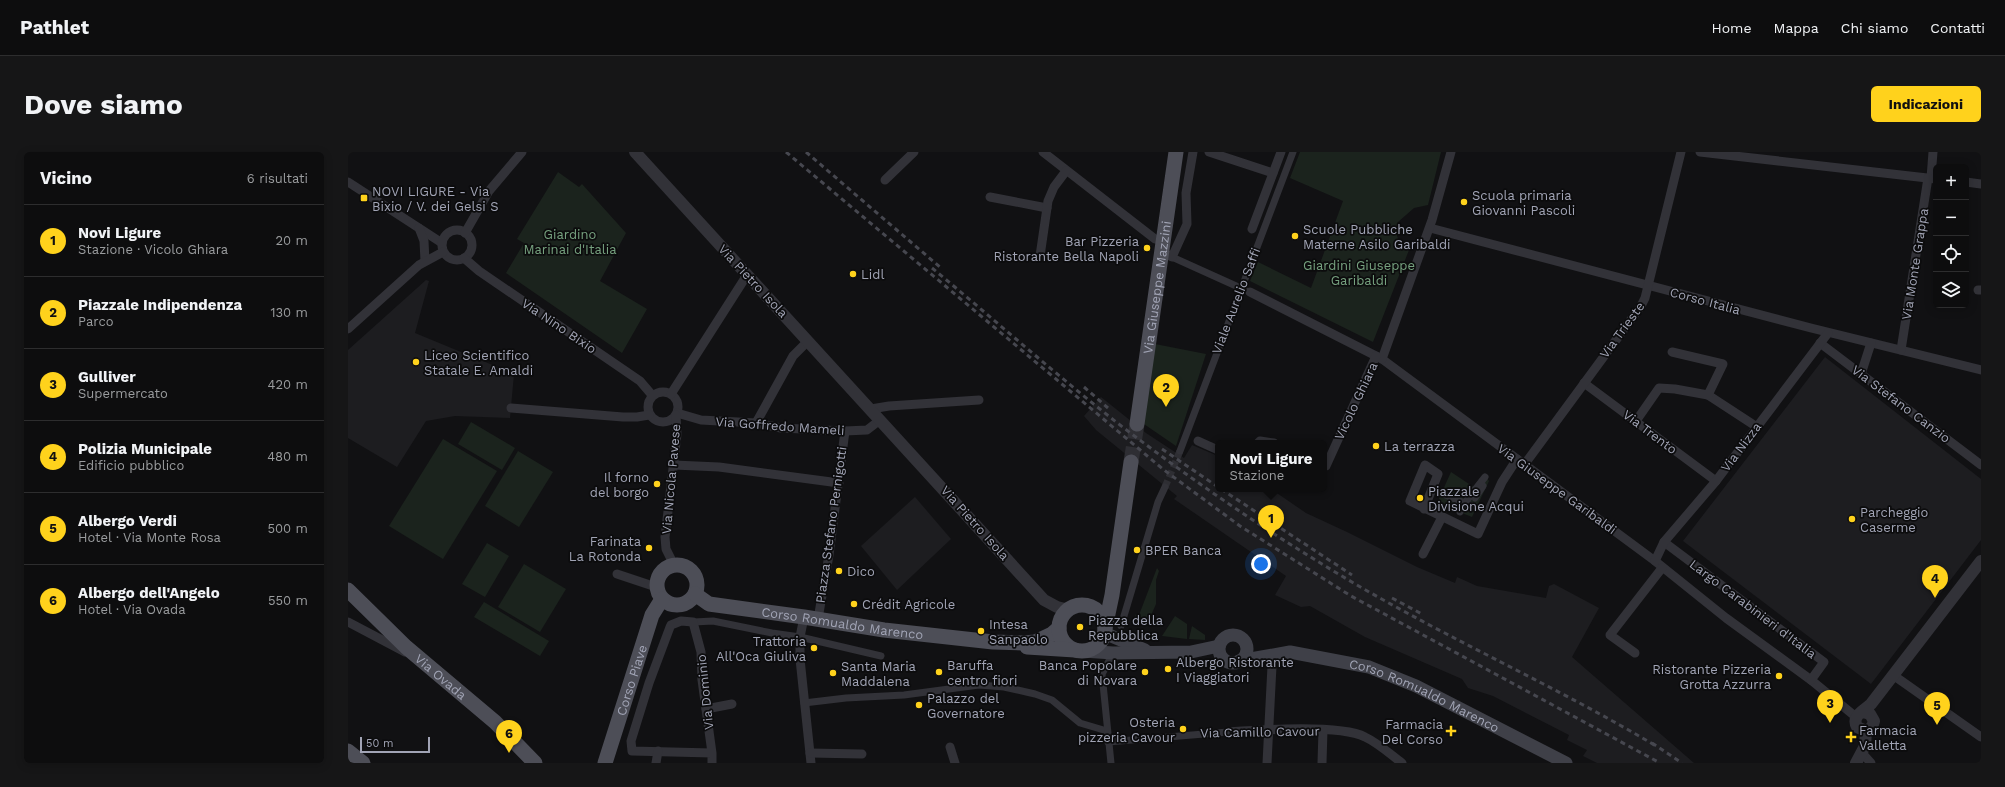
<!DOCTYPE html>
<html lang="it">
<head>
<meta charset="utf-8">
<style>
	:root { --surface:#0d0d0e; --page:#161617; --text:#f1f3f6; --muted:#9a9c9e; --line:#2d2d2e; --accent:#ffd21c }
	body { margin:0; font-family:"Work Sans",sans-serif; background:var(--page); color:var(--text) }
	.controls { position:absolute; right:12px; top:12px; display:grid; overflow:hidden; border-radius:6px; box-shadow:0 2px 10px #0003 }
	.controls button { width:36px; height:36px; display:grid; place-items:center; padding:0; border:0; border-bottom:1px solid var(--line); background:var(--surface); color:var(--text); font:20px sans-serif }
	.scale { position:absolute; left:12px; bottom:10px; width:70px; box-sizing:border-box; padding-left:4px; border:2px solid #a1a4b5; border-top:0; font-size:11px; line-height:14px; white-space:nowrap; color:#a1a4b5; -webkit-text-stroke:3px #0c0c0d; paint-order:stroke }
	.you { position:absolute; left:913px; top:412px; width:14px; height:14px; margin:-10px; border:3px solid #fff; border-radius:50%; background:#1a73e8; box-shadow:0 0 0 6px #1a73e833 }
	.badge { display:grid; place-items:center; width:26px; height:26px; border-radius:50%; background:var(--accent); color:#111; font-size:13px; font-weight:700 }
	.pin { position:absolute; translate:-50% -33px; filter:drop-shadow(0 1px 2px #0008) }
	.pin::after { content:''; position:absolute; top:21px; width:14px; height:12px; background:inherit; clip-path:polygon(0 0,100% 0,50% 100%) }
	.popup { position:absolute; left:867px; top:288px; width:112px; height:52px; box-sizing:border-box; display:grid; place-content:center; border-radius:6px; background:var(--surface); filter:drop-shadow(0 1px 3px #0005); font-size:13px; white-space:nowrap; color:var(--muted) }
	.popup b { font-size:15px; color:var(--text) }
	.popup::after { content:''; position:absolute; left:50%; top:100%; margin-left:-8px; border:8px solid transparent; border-top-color:var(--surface) }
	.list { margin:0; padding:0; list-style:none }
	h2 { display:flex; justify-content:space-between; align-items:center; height:52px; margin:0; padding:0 16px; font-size:17px }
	h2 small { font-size:13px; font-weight:400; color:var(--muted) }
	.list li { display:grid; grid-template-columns:26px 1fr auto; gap:12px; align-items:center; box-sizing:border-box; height:72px; padding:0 16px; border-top:1px solid var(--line) }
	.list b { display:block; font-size:15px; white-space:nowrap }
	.list p { margin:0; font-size:13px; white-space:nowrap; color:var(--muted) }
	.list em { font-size:13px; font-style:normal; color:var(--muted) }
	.icon { flex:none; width:22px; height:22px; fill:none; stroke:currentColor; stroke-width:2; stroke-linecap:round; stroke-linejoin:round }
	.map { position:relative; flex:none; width:1633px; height:611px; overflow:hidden; border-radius:6px }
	header { display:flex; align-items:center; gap:24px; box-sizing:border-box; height:56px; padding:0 20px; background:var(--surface); border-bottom:1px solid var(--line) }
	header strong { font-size:19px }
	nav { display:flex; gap:22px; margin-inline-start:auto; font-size:14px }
	.intro { display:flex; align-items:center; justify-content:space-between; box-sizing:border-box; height:96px; padding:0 24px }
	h1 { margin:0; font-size:28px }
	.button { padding:10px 18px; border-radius:6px; background:var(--accent); color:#111; font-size:14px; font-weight:700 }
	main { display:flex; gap:24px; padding:0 24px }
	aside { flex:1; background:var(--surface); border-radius:6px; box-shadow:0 2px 10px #0003 }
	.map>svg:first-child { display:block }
	.built { fill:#1d1d20 }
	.green { fill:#1b231d }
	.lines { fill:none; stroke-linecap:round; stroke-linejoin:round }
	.pedestrian-tunnel { stroke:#2e2e33; stroke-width:7; stroke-dasharray:7 3.5; stroke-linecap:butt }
	.primary-tunnel { stroke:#2e2e33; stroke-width:15; stroke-dasharray:15 8; stroke-linecap:butt }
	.pedestrian { stroke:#323238; stroke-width:7 }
	.minor { stroke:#323238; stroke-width:9 }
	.tertiary { stroke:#323238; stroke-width:12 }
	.secondary { stroke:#3f4048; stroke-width:13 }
	.primary { stroke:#4d4e57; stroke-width:15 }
	.rail { stroke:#46474f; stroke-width:3; stroke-dasharray:5 4; stroke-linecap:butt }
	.poi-dot { fill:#ffd21c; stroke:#0c0c0d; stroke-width:1.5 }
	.labels { text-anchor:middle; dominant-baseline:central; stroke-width:3.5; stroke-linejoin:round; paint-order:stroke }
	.poi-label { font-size:13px; fill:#a1a4b5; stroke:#0c0c0d; text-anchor:start }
	.park-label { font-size:13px; fill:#76a17f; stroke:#0c0c0d }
	.street-label { font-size:13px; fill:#a1a4b5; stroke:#0c0c0d }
</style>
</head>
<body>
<header>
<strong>Pathlet</strong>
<nav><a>Home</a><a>Mappa</a><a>Chi siamo</a><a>Contatti</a></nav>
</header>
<div class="intro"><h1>Dove siamo</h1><a class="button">Indicazioni</a></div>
<main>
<aside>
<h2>Vicino<small>6 risultati</small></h2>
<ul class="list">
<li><span class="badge">1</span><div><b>Novi Ligure</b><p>Stazione · Vicolo Ghiara</p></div><em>20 m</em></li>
<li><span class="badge">2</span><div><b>Piazzale Indipendenza</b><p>Parco</p></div><em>130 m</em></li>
<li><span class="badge">3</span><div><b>Gulliver</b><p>Supermercato</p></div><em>420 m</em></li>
<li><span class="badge">4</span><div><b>Polizia Municipale</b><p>Edificio pubblico</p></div><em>480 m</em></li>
<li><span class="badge">5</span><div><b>Albergo Verdi</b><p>Hotel · Via Monte Rosa</p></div><em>500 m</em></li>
<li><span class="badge">6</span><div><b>Albergo dell'Angelo</b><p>Hotel · Via Ovada</p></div><em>550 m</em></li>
</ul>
</aside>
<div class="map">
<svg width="1633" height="611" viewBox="0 0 1633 611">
	<rect width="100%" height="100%" fill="#111113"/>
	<g class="built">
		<polygon points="78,128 81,129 67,181 166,222 162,266 107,264 78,269 49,315 0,286 0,198"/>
		<polygon points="1477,205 1633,327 1633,388 1523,532 1335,389"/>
		<polygon points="753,245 798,281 836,306 844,293 870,304 870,337 923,337 958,361 999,380 1069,415 1107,431 1109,425 1129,434 1198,446 1201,434 1206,432 1251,456 1224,505 1346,611 1249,611 1235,604 1239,598 1219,588 1221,583 1145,544 1120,536 1114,527 1017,485 962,454 953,455 927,443 938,424 826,347 829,344 748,278 736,264"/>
		<polygon points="567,345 603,387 549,438 513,394"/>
	</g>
	<g class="green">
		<path d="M952 0H1093L1080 53 1066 56 1050 70C1045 83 1051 90 1061 98L1025 190 902 129 910 110 963 136 995 49 942 26Z"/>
		<polygon points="210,20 231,35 234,32 278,81 252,129 299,157 274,201 158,121 176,91 169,87"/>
		<polygon points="807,192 858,202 828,294 793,270"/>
		<polygon points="123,270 167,296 154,318 110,292"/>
		<polygon points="95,287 149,319 95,407 41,374"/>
		<polygon points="170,299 205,320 171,375 137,354"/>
		<polygon points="1103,320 1127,336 1137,324 1141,329 1124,365 1089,351"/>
		<polygon points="139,391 161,404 137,445 114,432"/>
		<polygon points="176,412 218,437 192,480 150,455"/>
		<polygon points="809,416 811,419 808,428 808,452 801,468 792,470 786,467 788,462 791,463"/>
		<polygon points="136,450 201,489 192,504 126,465"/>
		<polygon points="827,464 839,472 839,487 814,484"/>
		<polygon points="844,474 857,483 857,488 841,487"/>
	</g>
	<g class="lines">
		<polyline class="pedestrian-tunnel" points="817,335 832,299"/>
		<polyline class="primary-tunnel" points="783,310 789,272"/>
		<g class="pedestrian">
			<polyline points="824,105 897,138"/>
			<polyline points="832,299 945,0"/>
			<polyline points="1093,341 1114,350"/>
			<polyline points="1127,346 1135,334"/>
			<polyline points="1119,348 1137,325"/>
			<polyline points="1119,352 1128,355"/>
			<polyline points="1112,360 1115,352"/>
			<polyline points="346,470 365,469 424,481 452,485 533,504"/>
			<polyline points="773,474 810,350 817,335"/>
			<polyline points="456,551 498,546 556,543 631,533 656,535 687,542 704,548 732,571 759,579"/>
			<polyline points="760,590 880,580"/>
			<polyline points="763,611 754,522 763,505"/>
		</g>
		<g class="minor">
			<polyline points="695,0 807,87 815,89"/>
			<polyline points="861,0 925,21"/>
			<polyline points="1352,0 1588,27"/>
			<polyline points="1583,26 1585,0"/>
			<polyline points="537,28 566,0"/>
			<polyline points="0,30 94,91"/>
			<polyline points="1618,30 1633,32"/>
			<polyline points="642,45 699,56"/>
			<polyline points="71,76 76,89 77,109"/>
			<polyline points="1082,76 1463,176 1633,218"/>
			<polyline points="904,77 933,0"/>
			<circle cx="109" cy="93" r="15"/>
			<polyline points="117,81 141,39 174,0"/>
			<polyline points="814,100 824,105 839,72 838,41 845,0"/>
			<polyline points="692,104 700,49 706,35 718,19"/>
			<polyline points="116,106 131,119 292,229 304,243"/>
			<polyline points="1630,138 1633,138"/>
			<polyline points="902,140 1034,207 1307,409 1378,466 1463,528 1508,565"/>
			<polyline points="0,177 71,113 95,100"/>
			<polyline points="1472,191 1633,313"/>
			<polyline points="1553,198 1580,26"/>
			<polyline points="1034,207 1084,68 1103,0"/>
			<polyline points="1513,222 1523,191"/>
			<polyline points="1236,231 1368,329"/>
			<circle cx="315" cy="255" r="15"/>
			<polyline points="323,242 399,123"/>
			<polyline points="1360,243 1409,275"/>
			<polyline points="163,256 275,265 289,265 301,263"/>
			<polyline points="523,257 541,254 631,248"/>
			<polyline points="329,261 353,268 408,271 433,276 497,279 519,278 532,268"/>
			<polyline points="1288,269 1311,236 1327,237 1360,243 1375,212 1324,200"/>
			<polyline points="408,271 445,204 460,189"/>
			<polyline points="850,289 870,298"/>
			<polyline points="910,291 912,289 926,291"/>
			<polyline points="326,313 371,315 491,331"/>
			<polyline points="976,313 978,314 1028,204"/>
			<polyline points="1176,313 1293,154 1297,146 1333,0"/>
			<polyline points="1076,357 1090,322 1077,313 1062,349 1130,382 1154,330 1169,307"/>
			<polyline points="1316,390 1476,510 1463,528"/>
			<polyline points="1075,402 1094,365"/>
			<polyline points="1307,409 1316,390 1368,329 1480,181"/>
			<polyline points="326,413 318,397 317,385 329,282 328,263"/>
			<polyline points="269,422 308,435"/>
			<polyline points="456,465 452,485 452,507 463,611"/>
			<polyline points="470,467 481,403 497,279"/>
			<polyline points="0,470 57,500"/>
			<polyline points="1287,501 1262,483 1314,416"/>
			<polyline points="1545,523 1633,585"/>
			<polyline points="358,557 384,552"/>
			<path d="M880 580C910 578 992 572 1017 585 1030 591 1042 602 1054 611"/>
			<polyline points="602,595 607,611"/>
			<polyline points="364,601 284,599 283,589 301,531 322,475 323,473 333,469 345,470 353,500 354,528 364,601 364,611"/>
			<polyline points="462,601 514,602"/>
			<polyline points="1514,601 1523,611"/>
			<polyline points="308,611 310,599"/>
			<polyline points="919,611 924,514 928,503"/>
			<polyline points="974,611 975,578"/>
		</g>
		<g class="tertiary">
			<polyline points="287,0 696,448 709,455 721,458"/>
			<path d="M1515 560 1522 562 1526 569 1524 575 1518 579 1509 575C1503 564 1516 559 1523 552L1633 409"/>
			<polyline points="1508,611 1517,594 1518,579"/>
		</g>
		<g class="secondary">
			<polyline points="756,481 797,498"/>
			<circle cx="885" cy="497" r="14"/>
			<polyline points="735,499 765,501 843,500 871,494"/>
			<path id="s1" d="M891 509 942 500 1021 515 1068 534 1218 611"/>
		</g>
		<g class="primary">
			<path id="s2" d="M789 272 828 0"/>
			<circle cx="329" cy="433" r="20"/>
			<path id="s3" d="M0 438 58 495 147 570 187 611"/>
			<path id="s4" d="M347 442 361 452 456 465 536 478 645 490 676 491 687 490 704 482 711 476"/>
			<circle cx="734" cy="476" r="23"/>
			<polyline points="757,476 764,443 783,310"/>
			<polyline points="679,495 727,498"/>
			<polyline points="0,599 15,611"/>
			<path id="s5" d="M257 611 304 463 314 447"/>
		</g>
		<g class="rail">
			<polyline points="438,0 816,318 892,374 1003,444 1312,611"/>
			<polyline points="458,0 593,116"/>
			<path d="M584 116C647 168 708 223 772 273 837 323 905 370 974 412 1082 479 1199 529 1308 594"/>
			<polyline points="736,235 760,256"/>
			<polyline points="814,297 870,335"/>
			<polyline points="873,337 1004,423"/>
			<polyline points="1044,446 1074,462"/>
			<polyline points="1304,591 1334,611"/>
		</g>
	</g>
	<g class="poi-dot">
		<rect x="12" y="42" width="8" height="8" rx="2"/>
		<circle cx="1116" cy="50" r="4"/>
		<circle cx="947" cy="84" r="4"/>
		<circle cx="799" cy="96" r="4"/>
		<circle cx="505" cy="122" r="4"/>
		<circle cx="68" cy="210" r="4"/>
		<circle cx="1028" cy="294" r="4"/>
		<circle cx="309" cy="332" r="4"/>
		<circle cx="1072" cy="346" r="4"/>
		<circle cx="1504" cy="367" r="4"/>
		<circle cx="301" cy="396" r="4"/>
		<circle cx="789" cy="398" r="4"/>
		<circle cx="491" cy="419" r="4"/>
		<circle cx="506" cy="452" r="4"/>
		<circle cx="732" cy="475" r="4"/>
		<circle cx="633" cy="479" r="4"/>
		<circle cx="466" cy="496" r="4"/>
		<circle cx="820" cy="517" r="4"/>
		<circle cx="591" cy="520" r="4"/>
		<circle cx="797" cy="520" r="4"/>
		<circle cx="485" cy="521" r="4"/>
		<circle cx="1431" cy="524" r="4"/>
		<circle cx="571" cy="553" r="4"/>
		<circle cx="835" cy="577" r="4"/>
		<path d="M1101 573h4v4h4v4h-4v4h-4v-4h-4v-4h4z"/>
		<path d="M1501 579h4v4h4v4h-4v4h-4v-4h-4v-4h4z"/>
	</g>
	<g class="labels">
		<g class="poi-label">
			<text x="24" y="39">NOVI LIGURE - Via<tspan x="24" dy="15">Bixio / V. dei Gelsi S</tspan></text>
			<text x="1124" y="43">Scuola primaria<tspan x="1124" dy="15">Giovanni Pascoli</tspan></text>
			<text x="955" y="77">Scuole Pubbliche<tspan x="955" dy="15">Materne Asilo Garibaldi</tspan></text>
			<text x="791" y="89" text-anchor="end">Bar Pizzeria<tspan x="791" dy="15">Ristorante Bella Napoli</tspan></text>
			<text x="513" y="122">Lidl</text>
			<text x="76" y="203">Liceo Scientifico<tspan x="76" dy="15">Statale E. Amaldi</tspan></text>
			<text x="1036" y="294">La terrazza</text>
			<text x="301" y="325" text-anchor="end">Il forno<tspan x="301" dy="15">del borgo</tspan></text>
			<text x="1080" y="339">Piazzale<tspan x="1080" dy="15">Divisione Acqui</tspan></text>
			<text x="1512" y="360">Parcheggio<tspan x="1512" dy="15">Caserme</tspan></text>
			<text x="293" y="389" text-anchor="end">Farinata<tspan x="293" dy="15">La Rotonda</tspan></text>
			<text x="797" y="398">BPER Banca</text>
			<text x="499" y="419">Dico</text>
			<text x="514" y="452">Crédit Agricole</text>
			<text x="740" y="468">Piazza della<tspan x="740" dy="15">Repubblica</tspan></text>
			<text x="641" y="472">Intesa<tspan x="641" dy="15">Sanpaolo</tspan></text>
			<text x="458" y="489" text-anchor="end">Trattoria<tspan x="458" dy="15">All'Oca Giuliva</tspan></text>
			<text x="828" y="510">Albergo Ristorante<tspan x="828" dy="15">I Viaggiatori</tspan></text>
			<text x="599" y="513">Baruffa<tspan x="599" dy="15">centro fiori</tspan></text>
			<text x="789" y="513" text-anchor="end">Banca Popolare<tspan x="789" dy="15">di Novara</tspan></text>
			<text x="493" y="514">Santa Maria<tspan x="493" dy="15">Maddalena</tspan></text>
			<text x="1423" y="517" text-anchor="end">Ristorante Pizzeria<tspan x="1423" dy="15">Grotta Azzurra</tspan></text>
			<text x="579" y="546">Palazzo del<tspan x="579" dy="15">Governatore</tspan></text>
			<text x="827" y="570" text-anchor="end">Osteria<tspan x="827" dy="15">pizzeria Cavour</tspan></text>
			<text x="1095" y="572" text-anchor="end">Farmacia<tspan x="1095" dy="15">Del Corso</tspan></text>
			<text x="1511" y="578">Farmacia<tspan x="1511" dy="15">Valletta</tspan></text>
		</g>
		<g class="park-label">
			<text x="222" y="82">Giardino<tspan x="222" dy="15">Marinai d'Italia</tspan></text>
			<text x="1011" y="113">Giardini Giuseppe<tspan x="1011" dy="15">Garibaldi</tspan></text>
		</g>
		<g class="street-label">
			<text transform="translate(1567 112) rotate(-81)">Via Monte Grappa</text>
			<text transform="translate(405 129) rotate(47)">Via Pietro Isola</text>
			<text stroke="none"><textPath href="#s2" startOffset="138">Via Giuseppe Mazzini</textPath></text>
			<text transform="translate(888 149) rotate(-69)">Viale Aurelio Saffi</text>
			<text transform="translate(1357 149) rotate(15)">Corso Italia</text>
			<text transform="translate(211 174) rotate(34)">Via Nino Bixio</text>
			<text transform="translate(1274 178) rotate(-54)">Via Trieste</text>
			<text transform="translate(1008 249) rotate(-65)">Vicolo Ghiara</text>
			<text transform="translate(1553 252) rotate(37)">Via Stefano Canzio</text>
			<text transform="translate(432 274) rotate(4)">Via Goffredo Mameli</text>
			<text transform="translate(1302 280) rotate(37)">Via Trento</text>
			<text transform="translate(1393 295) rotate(-53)">Via Nizza</text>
			<text transform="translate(323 327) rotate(-85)">Via Nicola Pavese</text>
			<text transform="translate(1209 337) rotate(36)">Via Giuseppe Garibaldi</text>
			<text transform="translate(627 371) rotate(48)">Via Pietro Isola</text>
			<text transform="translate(483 373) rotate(-82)">Piazza Stefano Pernigotti</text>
			<text transform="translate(1405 457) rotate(37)">Largo Carabinieri d'Italia</text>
			<text stroke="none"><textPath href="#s4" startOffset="152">Corso Romualdo Marenco</textPath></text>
			<text stroke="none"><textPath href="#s3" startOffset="127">Via Ovada</textPath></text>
			<text stroke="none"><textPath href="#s5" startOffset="87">Corso Piave</textPath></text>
			<text transform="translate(357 540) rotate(-96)">Via Dominio</text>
			<text stroke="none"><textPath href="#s1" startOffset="194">Corso Romualdo Marenco</textPath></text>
			<text transform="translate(912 580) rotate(-1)">Via Camillo Cavour</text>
		</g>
	</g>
</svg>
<div class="controls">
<button>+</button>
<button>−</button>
<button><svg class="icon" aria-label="locate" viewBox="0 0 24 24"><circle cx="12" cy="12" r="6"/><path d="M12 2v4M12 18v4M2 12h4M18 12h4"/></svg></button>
<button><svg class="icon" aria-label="layers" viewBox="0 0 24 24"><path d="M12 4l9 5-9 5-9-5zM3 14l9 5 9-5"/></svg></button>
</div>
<div class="scale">50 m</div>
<div class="you"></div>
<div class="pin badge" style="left:923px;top:386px">1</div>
<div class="popup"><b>Novi Ligure</b>Stazione</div>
<div class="pin badge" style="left:818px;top:255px">2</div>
<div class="pin badge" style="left:1482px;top:571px">3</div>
<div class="pin badge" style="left:1587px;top:446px">4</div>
<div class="pin badge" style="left:1589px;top:573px">5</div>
<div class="pin badge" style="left:161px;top:601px">6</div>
</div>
</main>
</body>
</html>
